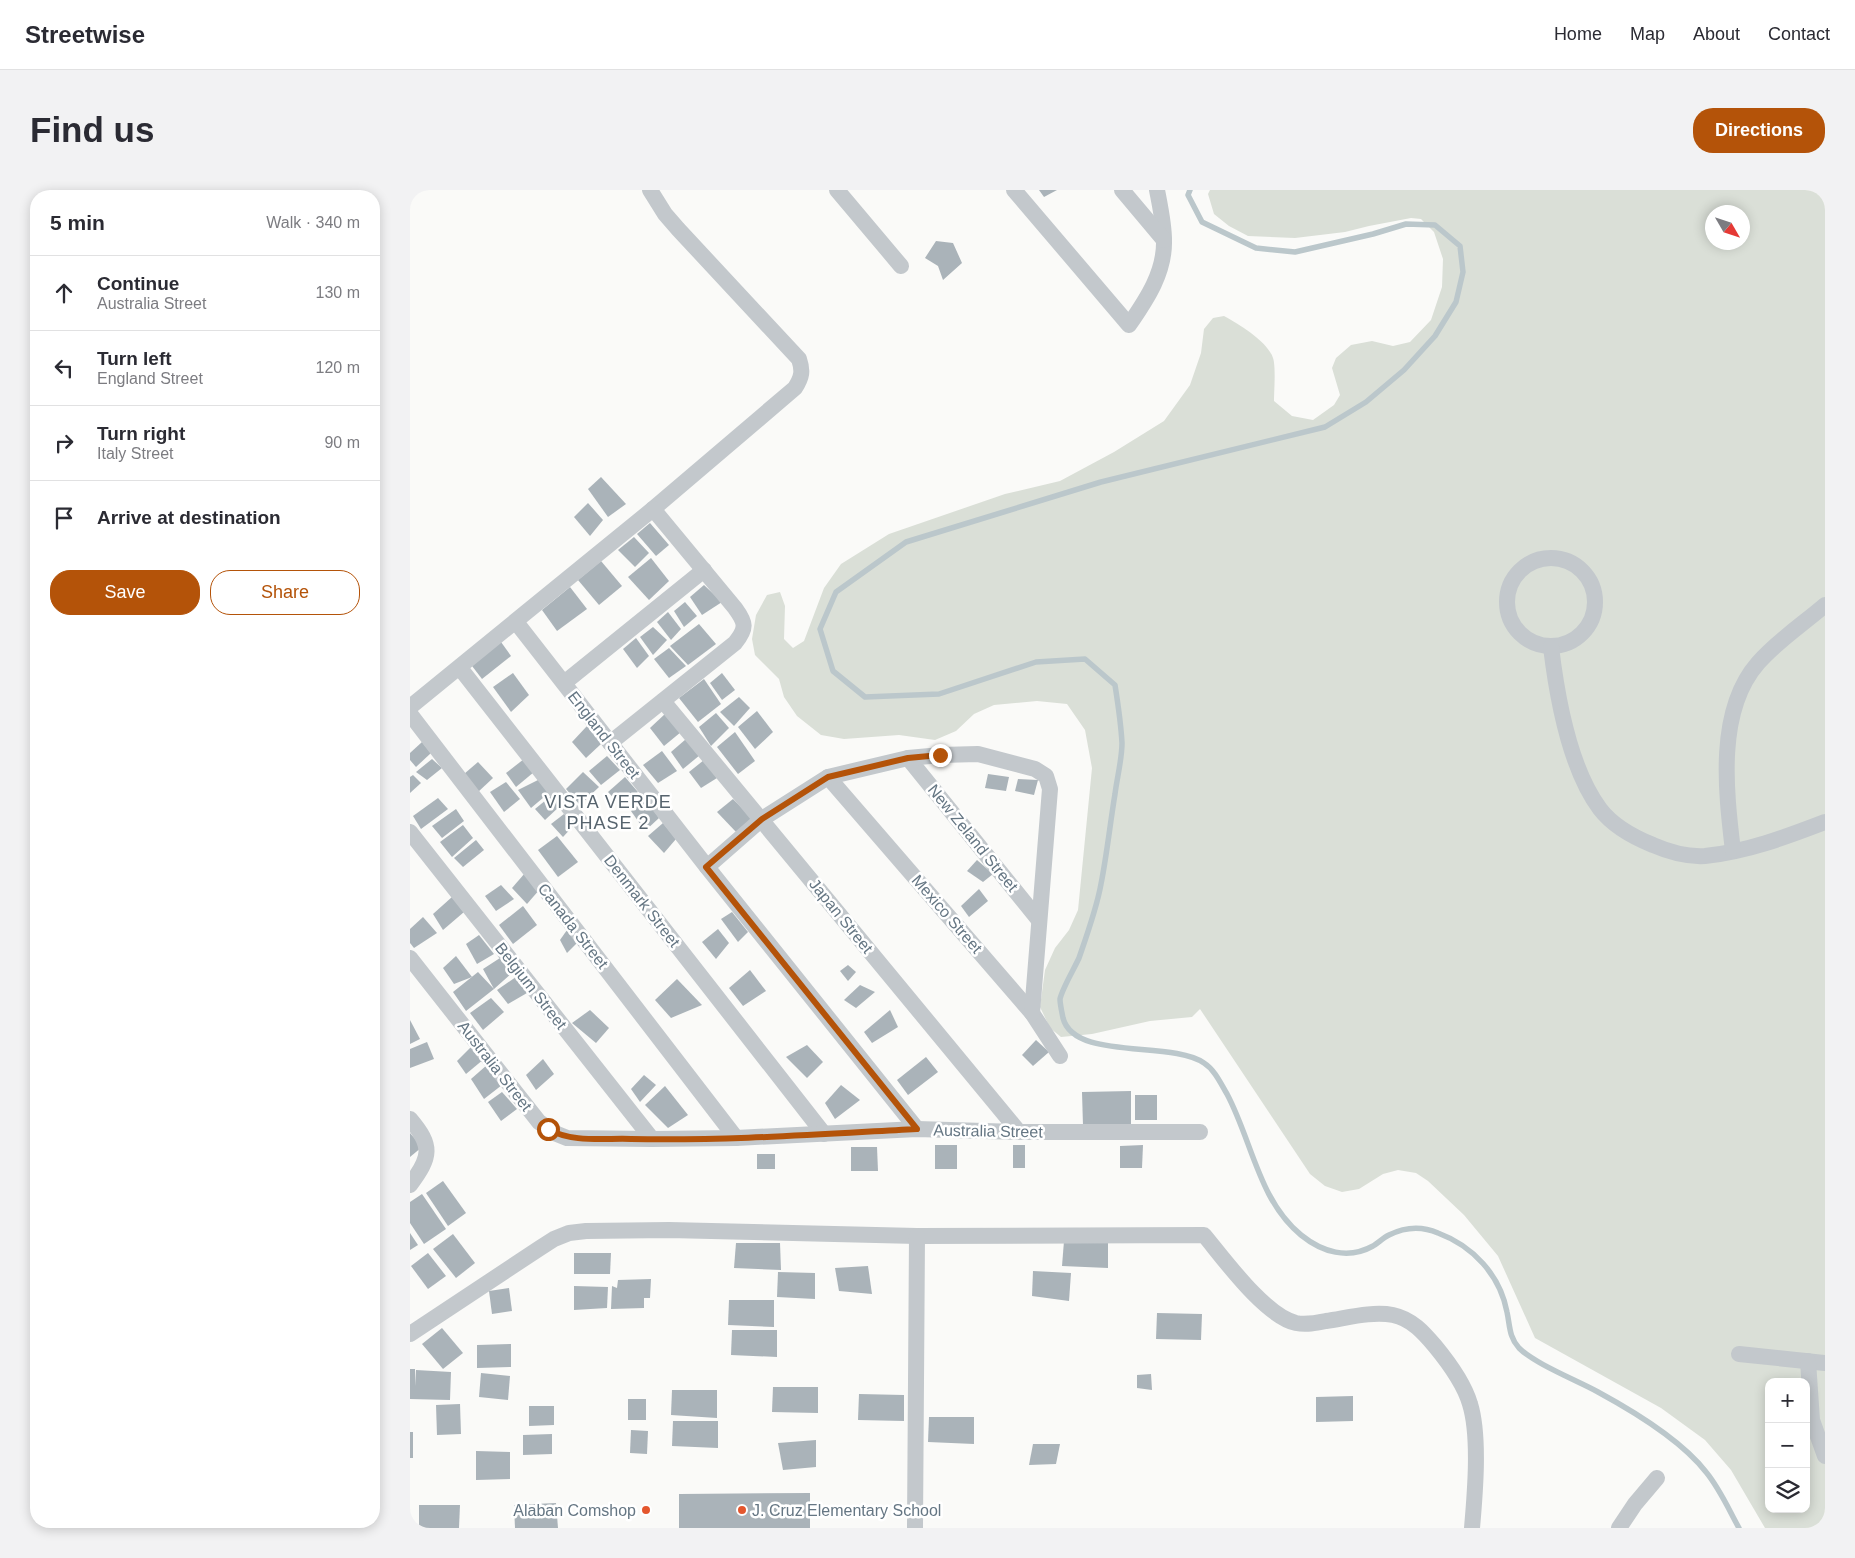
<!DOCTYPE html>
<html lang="en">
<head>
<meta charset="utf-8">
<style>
	:root { --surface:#fff; --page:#f2f2f3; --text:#2b2b33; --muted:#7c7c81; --line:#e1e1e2; --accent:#b45309 }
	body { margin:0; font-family:Helvetica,sans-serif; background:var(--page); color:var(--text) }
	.controls { position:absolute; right:15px; bottom:15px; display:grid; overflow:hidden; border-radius:10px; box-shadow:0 2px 12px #0003 }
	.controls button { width:45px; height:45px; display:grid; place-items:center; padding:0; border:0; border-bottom:1px solid var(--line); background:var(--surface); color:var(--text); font:25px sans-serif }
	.compass { position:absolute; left:1295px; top:15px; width:45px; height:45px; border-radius:50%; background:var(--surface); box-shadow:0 2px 12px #0003; rotate:129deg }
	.stop { position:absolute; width:15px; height:15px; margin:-11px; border:4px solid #b45309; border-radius:50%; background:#fff }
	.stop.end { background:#b45309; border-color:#fff; box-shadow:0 1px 5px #0008 }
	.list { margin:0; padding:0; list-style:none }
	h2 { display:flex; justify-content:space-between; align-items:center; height:65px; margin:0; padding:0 20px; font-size:21px }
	h2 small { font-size:16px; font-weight:400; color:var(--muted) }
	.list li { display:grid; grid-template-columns:32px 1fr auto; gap:15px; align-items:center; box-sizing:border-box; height:75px; padding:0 20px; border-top:1px solid var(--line) }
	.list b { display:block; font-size:19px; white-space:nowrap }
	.list p { margin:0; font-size:16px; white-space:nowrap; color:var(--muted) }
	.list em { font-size:16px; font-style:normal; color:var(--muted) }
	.actions { display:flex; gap:10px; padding:15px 20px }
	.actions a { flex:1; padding:11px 0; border:1px solid var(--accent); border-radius:20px; text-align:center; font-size:18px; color:var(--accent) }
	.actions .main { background:var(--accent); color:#fff }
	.icon { flex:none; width:28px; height:28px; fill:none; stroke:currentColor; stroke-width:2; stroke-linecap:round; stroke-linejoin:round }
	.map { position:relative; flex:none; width:1415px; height:1338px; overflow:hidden; border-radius:20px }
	header { display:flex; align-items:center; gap:30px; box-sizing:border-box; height:70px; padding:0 25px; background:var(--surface); border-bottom:1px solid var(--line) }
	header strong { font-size:24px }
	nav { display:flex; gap:28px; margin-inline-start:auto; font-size:18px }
	.intro { display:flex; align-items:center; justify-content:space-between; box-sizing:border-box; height:120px; padding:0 30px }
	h1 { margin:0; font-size:35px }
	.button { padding:12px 22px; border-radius:20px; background:var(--accent); color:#fff; font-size:18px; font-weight:700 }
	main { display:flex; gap:30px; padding:0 30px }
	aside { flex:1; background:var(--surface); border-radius:20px; box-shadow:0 2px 12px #0003 }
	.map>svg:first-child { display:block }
	.green { fill:#dadfd7; fill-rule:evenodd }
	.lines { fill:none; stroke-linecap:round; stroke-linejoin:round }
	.stream { stroke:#bbc7cb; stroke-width:5.5 }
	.building { fill:#aab3b9 }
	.minor { stroke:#c3c8cc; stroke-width:16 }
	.route { stroke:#b45309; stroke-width:6 }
	.poi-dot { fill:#e4572e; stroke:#fff; stroke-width:2 }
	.labels { text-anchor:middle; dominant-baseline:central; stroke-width:5; stroke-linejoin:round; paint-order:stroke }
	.street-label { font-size:16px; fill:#657683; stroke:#fff }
	.poi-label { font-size:16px; fill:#657683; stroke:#fff; text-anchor:end }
	.neighbourhood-label { font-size:18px; letter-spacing:1px; fill:#57646e; stroke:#fff }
</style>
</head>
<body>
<header>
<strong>Streetwise</strong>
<nav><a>Home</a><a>Map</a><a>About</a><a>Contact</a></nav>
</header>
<div class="intro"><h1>Find us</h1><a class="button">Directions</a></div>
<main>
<aside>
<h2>5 min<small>Walk · 340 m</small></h2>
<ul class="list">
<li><svg class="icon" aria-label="ahead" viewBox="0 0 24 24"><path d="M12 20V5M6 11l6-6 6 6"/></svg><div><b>Continue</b><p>Australia Street</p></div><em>130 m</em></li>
<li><svg class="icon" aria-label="left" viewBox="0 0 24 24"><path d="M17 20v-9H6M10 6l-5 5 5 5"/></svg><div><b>Turn left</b><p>England Street</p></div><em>120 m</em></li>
<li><svg class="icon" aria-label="right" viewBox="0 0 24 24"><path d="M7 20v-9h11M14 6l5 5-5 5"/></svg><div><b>Turn right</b><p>Italy Street</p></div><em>90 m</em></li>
<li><svg class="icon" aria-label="arrive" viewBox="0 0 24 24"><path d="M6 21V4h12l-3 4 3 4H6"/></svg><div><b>Arrive at destination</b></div></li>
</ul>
<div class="actions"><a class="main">Save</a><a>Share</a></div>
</aside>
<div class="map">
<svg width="1415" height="1338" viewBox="0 0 1415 1338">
	<rect width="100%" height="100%" fill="#fafaf8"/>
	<path class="green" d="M800 0H1415V1338H1355L1321 1280 1295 1250 1251 1218 1125 1148 1088 1066 1054 1025 1018 991 1006 983 988 980 973 984 949 999 932 1002 915 996 900 984 790 819 782 827 740 831 682 844 651 847 640 838 630 817 635 780 645 758 659 740 668 720 682 578 675 540 657 514 627 511 584 515 564 524 546 541 525 550 489 545 434 549 411 545 387 526 374 507 369 489 345 465 342 449 346 425 357 405 370 402 375 416 374 449 383 458 394 451 414 398 431 374 479 344 595 304 650 291 704 262 754 231 780 195 791 163 794 139 803 128 814 126C829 134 858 152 863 168 866 177 864 201 864 211L882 226 903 230 924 215 930 205 922 178 926 168 941 155 962 151 983 156 1000 152 1021 130 1032 97 1033 69 1024 42 1011 29 1001 28 959 36 935 42 885 48 838 46 819 36 804 24 798 4ZM1302 22H1332V52H1302ZM1359 1192H1396V1319H1359Z"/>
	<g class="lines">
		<path class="stream" d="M780 0 778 5 792 32 846 58 885 62 963 44 996 34 1025 35 1050 56 1053 82 1046 112 1025 146 994 180 956 212 915 237 691 292 496 352 426 402 410 439 423 481 455 507 529 504 626 472 675 469 705 495C708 514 711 534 712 553 712 569 707 588 705 604 700 634 697 664 691 694 687 717 677 745 669 768 664 779 652 799 650 809 650 814 652 823 653 828 664 871 761 850 794 873 805 880 811 894 817 904 842 951 849 1011 891 1045 912 1062 938 1070 963 1056 968 1053 973 1048 979 1045 995 1037 1012 1036 1028 1043 1063 1056 1090 1085 1097 1122 1100 1136 1099 1147 1109 1158 1125 1174 1166 1190 1188 1202 1223 1221 1272 1251 1296 1282 1310 1299 1319 1320 1329 1338"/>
	</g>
	<g class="building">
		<polygon points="629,0 647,0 634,7"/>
		<polygon points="526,51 543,53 552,73 533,90 528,76 515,68"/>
		<polygon points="191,287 216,314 198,327 178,299"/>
		<polygon points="178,313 193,330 180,346 164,327"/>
		<polygon points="240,333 259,355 246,366 227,344"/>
		<polygon points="224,347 239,363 225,377 208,360"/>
		<polygon points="241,368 259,391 239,410 218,387"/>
		<polygon points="191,371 212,396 189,415 168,390"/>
		<polygon points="294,395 312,412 292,425 280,407"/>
		<polygon points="160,397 177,419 147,441 132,420"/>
		<polygon points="275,412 287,426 274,437 264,421"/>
		<polygon points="258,422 271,439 261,450 247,432"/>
		<polygon points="289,434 306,454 278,475 260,456"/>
		<polygon points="243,437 257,450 243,465 230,447"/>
		<polygon points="226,448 239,466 227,478 213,459"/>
		<polygon points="91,452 101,466 72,489 59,472"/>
		<polygon points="259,458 276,476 259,488 244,469"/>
		<polygon points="103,483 119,505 101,522 83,497"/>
		<polygon points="312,483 325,500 312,510 300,493"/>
		<polygon points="294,489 311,514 288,532 269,508"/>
		<polygon points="329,507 340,518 324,536 310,522"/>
		<polygon points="347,521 363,542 345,559 328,537"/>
		<polygon points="256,523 271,542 254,556 240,538"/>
		<polygon points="306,523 319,538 301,556 289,537"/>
		<polygon points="177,536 191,554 176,568 162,552"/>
		<polygon points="325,542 345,571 328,584 307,557"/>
		<polygon points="276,549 290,565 273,579 261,562"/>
		<polygon points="12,552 21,563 6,577 0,570 0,563"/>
		<polygon points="252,561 267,581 248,593 233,575"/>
		<polygon points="197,566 210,580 191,595 179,581"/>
		<polygon points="22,569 32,578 17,590 6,582"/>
		<polygon points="114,569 124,582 106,597 96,583"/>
		<polygon points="294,570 307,588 291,598 279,582"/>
		<polygon points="68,572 83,588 67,603 54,584"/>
		<polygon points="173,582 189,597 170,615 156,599"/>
		<polygon points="578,584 599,587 596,601 575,598"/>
		<polygon points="3,585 11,593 0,603 0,587"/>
		<polygon points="215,587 228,602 212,617 198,602"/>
		<polygon points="130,589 140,602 121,618 108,600"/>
		<polygon points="608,589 628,590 624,605 605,601"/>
		<polygon points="96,592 110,609 94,622 80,602"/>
		<polygon points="142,605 150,616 135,630 125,619"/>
		<polygon points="28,608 38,619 11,639 3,626"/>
		<polygon points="236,609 249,628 235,641 221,621"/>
		<polygon points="323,609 343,629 327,643 307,622"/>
		<polygon points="46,619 54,631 32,648 22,636"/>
		<polygon points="154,624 165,634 153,647 141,634"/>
		<polygon points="253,633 266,649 254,663 238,646"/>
		<polygon points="53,635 63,648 42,667 30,652"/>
		<polygon points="147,646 168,672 148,687 128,660"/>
		<polygon points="66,650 74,660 53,677 44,668"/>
		<polygon points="567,670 583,684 573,692 557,681"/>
		<polygon points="115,683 130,699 117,714 102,698"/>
		<polygon points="91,695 104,709 86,721 75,706"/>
		<polygon points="569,699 578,711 559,727 551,716"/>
		<polygon points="42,707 54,722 33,740 23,724"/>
		<polygon points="113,716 127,735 103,754 89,735"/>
		<polygon points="322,722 338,742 328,752 311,729"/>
		<polygon points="13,727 27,743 4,758 0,753 0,739"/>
		<polygon points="308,739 319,753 306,769 292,752"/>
		<polygon points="157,740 168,752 157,763 150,750"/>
		<polygon points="69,745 84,764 67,774 56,754"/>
		<polygon points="46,766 62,787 44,794 33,778"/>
		<polygon points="90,768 102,783 84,799 56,821 43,802 68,782 84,799 73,779"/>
		<polygon points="438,775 446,782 438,791 430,781"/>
		<polygon points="340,780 356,801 333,816 319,798"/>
		<polygon points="106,787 117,803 98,814 87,800"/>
		<polygon points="267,789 292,815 261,828 245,810"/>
		<polygon points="450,795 465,802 446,818 434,810"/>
		<polygon points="81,808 94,822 73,840 60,823"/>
		<polygon points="180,820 199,838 186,853 162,833"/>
		<polygon points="480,820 488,837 462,853 454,842"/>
		<polygon points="0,830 10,849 0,854"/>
		<polygon points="626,850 639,862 623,876 612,865"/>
		<polygon points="17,852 24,869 0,878 0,859"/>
		<polygon points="397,855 413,872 397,888 376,867"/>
		<polygon points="62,856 74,869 56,884 47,871"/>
		<polygon points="516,867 528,882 498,905 487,890"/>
		<polygon points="133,869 144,884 126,900 116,885"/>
		<polygon points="77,875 92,895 74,909 61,889"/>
		<polygon points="234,885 246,895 230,912 221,899"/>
		<polygon points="431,895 450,910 425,929 415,913"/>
		<polygon points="255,896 278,925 258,938 235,915"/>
		<polygon points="721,901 721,935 673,936 672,902"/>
		<polygon points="92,902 107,919 91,931 78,912"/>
		<rect x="725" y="905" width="22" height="25"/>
		<polygon points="0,943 12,957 0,967"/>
		<rect x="525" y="955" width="22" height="24"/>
		<rect x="603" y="955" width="12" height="23"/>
		<polygon points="733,955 732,978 710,978 710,956"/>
		<polygon points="441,957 467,957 468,981 441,981"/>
		<rect x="347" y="964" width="18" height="15"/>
		<polygon points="33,991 56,1023 38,1036 16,1003"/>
		<polygon points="12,1004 36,1039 14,1054 0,1033 0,1012"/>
		<polygon points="0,1043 8,1055 0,1060"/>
		<polygon points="43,1044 65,1073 46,1088 23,1059"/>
		<polygon points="654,1051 698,1051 698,1078 652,1076"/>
		<polygon points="326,1053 370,1053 371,1080 324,1078"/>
		<polygon points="18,1063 36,1086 18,1099 1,1076"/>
		<polygon points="164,1063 201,1063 200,1084 164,1084"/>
		<polygon points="458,1076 462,1104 429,1101 425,1078"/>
		<polygon points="623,1081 661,1083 659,1111 622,1106"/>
		<polygon points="368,1082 405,1083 405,1109 367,1107"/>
		<polygon points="241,1089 240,1108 234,1108 234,1118 201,1119 202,1096 207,1098 208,1090"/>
		<polygon points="164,1096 198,1097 197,1118 164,1120"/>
		<polygon points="99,1098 102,1121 82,1124 79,1101"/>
		<polygon points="319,1110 364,1110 364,1137 318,1135"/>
		<polygon points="747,1123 792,1124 791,1150 746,1149"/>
		<polygon points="32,1138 53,1163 33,1179 12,1154"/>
		<polygon points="322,1140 367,1140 367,1167 321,1165"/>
		<polygon points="101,1154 101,1177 67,1178 67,1155"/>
		<polygon points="0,1179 5,1179 5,1196 6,1180 41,1182 40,1210 0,1209"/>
		<polygon points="71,1183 100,1186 98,1210 69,1207"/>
		<polygon points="741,1184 742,1200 727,1198 727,1185"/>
		<polygon points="363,1197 408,1197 408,1223 362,1222"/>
		<polygon points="262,1200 307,1200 307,1228 261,1225"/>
		<polygon points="449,1204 494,1205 494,1231 448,1230"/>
		<polygon points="943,1206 943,1231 906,1232 906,1207"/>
		<rect x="218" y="1209" width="18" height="21"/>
		<polygon points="50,1214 51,1244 27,1245 26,1215"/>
		<polygon points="119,1216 144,1216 144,1235 119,1236"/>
		<polygon points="519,1227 564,1227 564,1254 518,1252"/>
		<polygon points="263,1231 308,1231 308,1258 262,1256"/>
		<polygon points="221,1240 238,1241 237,1264 220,1263"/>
		<rect x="0" y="1242" width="3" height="26"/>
		<polygon points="142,1244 142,1264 113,1265 113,1245"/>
		<polygon points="406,1250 406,1277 373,1280 368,1253"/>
		<polygon points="623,1254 650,1254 646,1274 619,1275"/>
		<polygon points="66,1261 100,1262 100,1289 66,1290"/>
		<polygon points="400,1303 400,1338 269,1338 269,1304"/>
		<polygon points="146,1313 148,1338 105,1338 104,1315"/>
		<polygon points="9,1315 50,1315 49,1338 9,1338"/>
	</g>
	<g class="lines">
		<g class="minor">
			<polyline points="427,0 491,76"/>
			<path d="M604 0 719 135C737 109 755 82 754 50 754 34 750 16 747 0"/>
			<polyline points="712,0 754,50"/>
			<circle cx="1141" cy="412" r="44"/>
			<polyline points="106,432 297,677 507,939"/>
			<path d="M1141 457C1147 507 1160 579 1190 619 1203 636 1223 647 1243 655 1259 662 1277 667 1295 666 1336 662 1376 647 1415 632"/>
			<polyline points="50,478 414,944"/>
			<polyline points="154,493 294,380"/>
			<polyline points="253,511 609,942"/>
			<path d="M0 517 243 319 385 198C392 187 393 181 389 169L268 39 255 24 240 0"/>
			<polyline points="0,524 326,948"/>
			<path d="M200 553 325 453C337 438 336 433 325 418L243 319"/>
			<polyline points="498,568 628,729"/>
			<polyline points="418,587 622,823 650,866"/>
			<polyline points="0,642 242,949"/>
			<path d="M1323 661C1316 602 1306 521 1348 473 1367 451 1393 434 1415 415"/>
			<polyline points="297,677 352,629 418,587 498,568 531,565 568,564 625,579 636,586 640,599 622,823"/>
			<polyline points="0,768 129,932 147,944 157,948 242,949 326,948 507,939 609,942 790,942"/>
			<path d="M0 929C23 956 21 967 0 995"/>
			<path d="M0 1144 130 1058 144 1049 159 1043 176 1041 259 1040 507 1046 794 1045C814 1069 855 1126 886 1133 896 1135 906 1133 916 1131 937 1128 962 1121 983 1125 1002 1129 1014 1143 1025 1156 1039 1173 1054 1193 1060 1214 1070 1246 1065 1304 1062 1338"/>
			<polyline points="1329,1164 1415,1173"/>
			<polyline points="1398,1171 1402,1230 1415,1266"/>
			<polyline points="505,1338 507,1046"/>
			<polyline points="1209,1338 1225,1314 1247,1288"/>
		</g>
	</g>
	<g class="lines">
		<path class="route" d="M138 939C162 953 194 948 221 949 316 951 412 944 507 939L296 677 352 629 418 587 498 568 530 565"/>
	</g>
	<g class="poi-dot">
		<circle cx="236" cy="1320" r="5"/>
		<circle cx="332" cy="1320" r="5"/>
	</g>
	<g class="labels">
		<g class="street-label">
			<text transform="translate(194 545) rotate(52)">England Street</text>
			<text transform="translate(563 648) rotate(51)">New Zeland Street</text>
			<text transform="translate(232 711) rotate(52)">Denmark Street</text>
			<text transform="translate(537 724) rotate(49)">Mexico Street</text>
			<text transform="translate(431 726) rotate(51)">Japan Street</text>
			<text transform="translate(163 736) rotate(52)">Canada Street</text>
			<text transform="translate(121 796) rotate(52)">Belgium Street</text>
			<text transform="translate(85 876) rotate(52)">Australia Street</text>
			<text transform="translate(578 941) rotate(1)">Australia Street</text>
		</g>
		<g class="poi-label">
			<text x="226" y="1320">Alaban Comshop</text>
			<text x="342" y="1320" text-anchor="start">J. Cruz Elementary School</text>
		</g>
		<g class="neighbourhood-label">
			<text x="198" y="612">VISTA VERDE<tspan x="198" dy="21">PHASE 2</tspan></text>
		</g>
	</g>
</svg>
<div class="controls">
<button>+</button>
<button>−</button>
<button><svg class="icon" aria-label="layers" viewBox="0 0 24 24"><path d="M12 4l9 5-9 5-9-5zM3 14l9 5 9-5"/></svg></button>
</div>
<svg class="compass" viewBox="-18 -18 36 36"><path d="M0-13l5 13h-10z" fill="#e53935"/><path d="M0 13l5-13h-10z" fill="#7c7c81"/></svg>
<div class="stop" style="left:138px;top:939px"></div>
<div class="stop end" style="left:530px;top:565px"></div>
</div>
</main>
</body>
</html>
